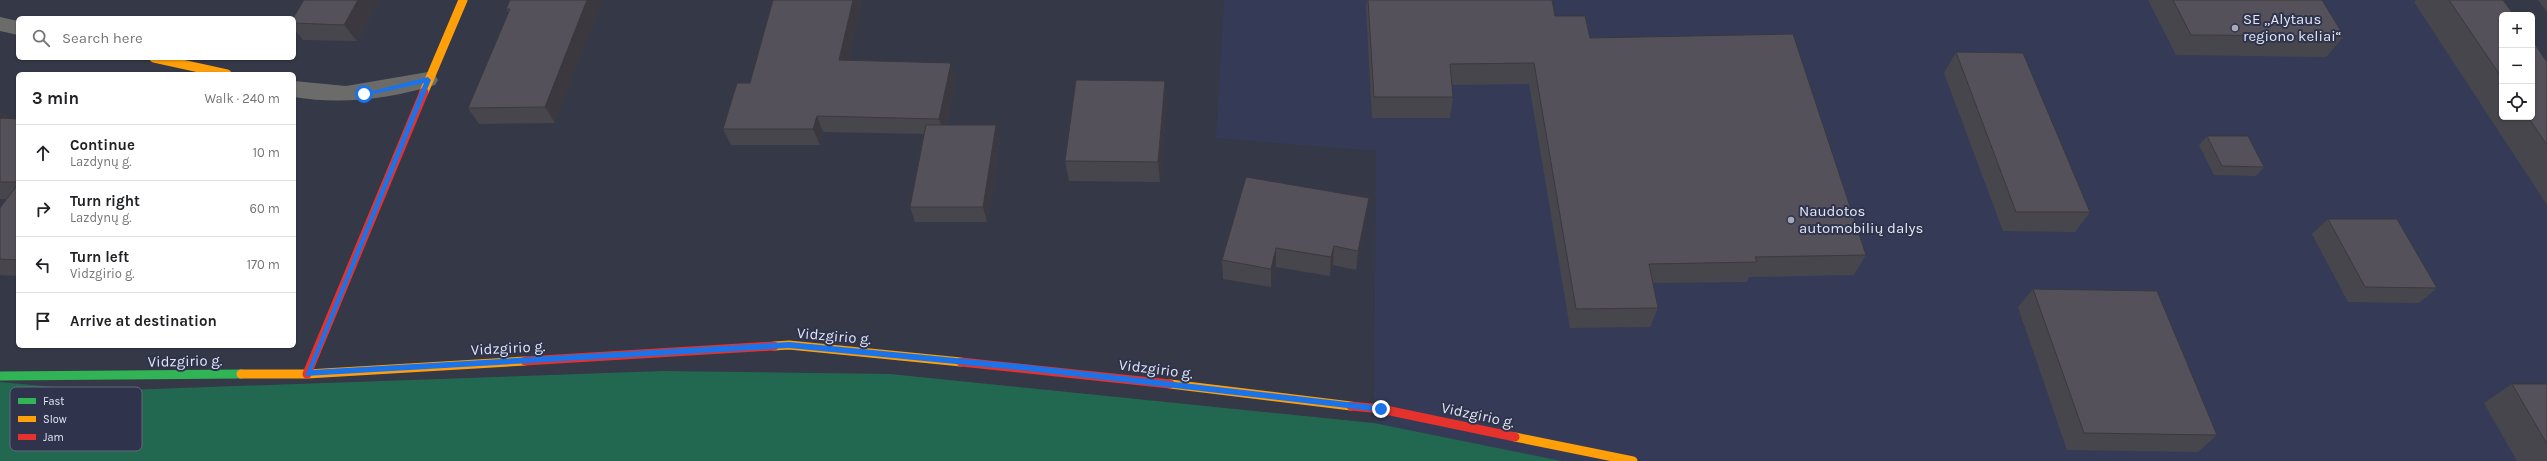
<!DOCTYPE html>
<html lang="en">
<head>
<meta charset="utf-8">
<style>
	:root { --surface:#fff; --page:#f6f6f6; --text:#202124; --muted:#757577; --line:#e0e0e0 }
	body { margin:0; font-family:Karla,sans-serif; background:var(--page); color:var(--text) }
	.controls { position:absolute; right:12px; top:12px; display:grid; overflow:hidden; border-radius:6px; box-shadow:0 1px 3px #0004 }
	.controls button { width:36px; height:36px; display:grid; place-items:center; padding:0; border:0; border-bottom:1px solid var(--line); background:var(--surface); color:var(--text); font:20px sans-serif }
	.stop { position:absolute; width:12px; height:12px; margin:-9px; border:3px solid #1a73e8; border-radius:50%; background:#fff }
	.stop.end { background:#1a73e8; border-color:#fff; box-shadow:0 1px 4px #0008 }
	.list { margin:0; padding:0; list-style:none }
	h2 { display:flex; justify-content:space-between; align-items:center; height:52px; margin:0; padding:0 16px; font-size:17px }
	h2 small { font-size:13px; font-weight:400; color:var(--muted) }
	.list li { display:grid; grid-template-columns:26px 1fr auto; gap:12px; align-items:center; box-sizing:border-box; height:56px; padding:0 16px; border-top:1px solid var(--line) }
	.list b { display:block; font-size:15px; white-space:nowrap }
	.list p { margin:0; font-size:13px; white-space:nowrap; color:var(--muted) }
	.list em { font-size:13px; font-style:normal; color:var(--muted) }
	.icon { flex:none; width:22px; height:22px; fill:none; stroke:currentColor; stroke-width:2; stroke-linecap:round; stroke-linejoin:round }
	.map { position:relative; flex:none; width:2547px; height:461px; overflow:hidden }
	.search { position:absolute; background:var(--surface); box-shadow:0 1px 3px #0004; left:16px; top:16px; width:280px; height:44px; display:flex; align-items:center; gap:10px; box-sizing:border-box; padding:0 14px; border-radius:6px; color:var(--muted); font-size:15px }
	.panel { position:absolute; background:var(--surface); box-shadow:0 1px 3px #0004; left:16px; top:72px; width:280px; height:276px; border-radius:6px }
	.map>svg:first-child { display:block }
	.built { fill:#353b57 }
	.green { fill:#226750 }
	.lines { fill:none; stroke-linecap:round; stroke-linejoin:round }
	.street { fill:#6b6c6a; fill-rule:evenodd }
	.fast { stroke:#30b455; stroke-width:9 }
	.slow { stroke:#ff9f0a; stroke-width:9 }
	.jam { stroke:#e5322d; stroke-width:9 }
	.wall { fill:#48464d }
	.shaded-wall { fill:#3b393f }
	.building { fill:#54515a; stroke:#3b393f }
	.route { fill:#1a73e8 }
	.poi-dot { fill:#a5a9b8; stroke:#2f344c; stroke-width:1.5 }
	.labels { text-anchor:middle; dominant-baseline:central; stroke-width:4; stroke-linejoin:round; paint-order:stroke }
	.poi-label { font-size:15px; fill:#e2e6f6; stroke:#2f344c; text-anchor:start }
	.street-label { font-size:15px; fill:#e2e6f6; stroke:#2f344c }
	.key { fill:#2f344c; stroke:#65697f; stroke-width:1 }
	.key-label { font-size:11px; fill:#e2e6f6 }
</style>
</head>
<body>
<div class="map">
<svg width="2547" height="461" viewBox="0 0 2547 461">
	<rect width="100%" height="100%" fill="#353846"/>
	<polygon class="built" points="1224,0 2470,0 2502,117 2532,117 2547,112 2547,461 1562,461 1374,423 1376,151 1216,138"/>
	<polygon class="green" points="663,371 890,374 1374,423 1562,461 0,461 0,382 96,391"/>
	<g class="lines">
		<g class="street">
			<polygon points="0,17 18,21 18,35 0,31"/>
			<path d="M428 72 435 75 438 80 435 85C389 99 341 105 294 97V81L346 86Z"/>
		</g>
		<polyline class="fast" points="0,376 241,374"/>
		<g class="slow">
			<polyline points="154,58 227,74"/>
			<polyline points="424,92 463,0"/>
			<polyline points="774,346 789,345 961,362"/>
			<polyline points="241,374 307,374 525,361"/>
			<polyline points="1170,384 1351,406"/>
			<polyline points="1515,437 1633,461"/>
		</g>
		<g class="jam">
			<polyline points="525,361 774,346"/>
			<polyline points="961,362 1170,384"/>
			<polyline points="307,374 424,92"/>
			<polyline points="1351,406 1381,409 1515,437"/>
		</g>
	</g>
	<g class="wall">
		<polygon points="380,0 357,41 303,40 294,29 294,18"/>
		<polygon points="510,0 555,123 479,124 468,108 509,14 506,9"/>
		<polygon points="773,0 862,0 848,61 956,79 946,125 1000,141 987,222 915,222 910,207 924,134 823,132 820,145 731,145 723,129 750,83"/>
		<polygon points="1367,0 1552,0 1555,16 1590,38 1866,255 1854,275 1749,277 1747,282 1653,283 1658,308 1650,327 1570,328 1529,84 1452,85 1453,97 1450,118 1372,118 1366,8"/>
		<polygon points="2148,0 2322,0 2344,36 2326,57 2176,55"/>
		<polygon points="2416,0 2449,0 2502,15 2502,117 2532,117 2547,62 2547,205 2414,2"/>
		<polygon points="2538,0 2547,0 2547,12"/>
		<polygon points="1956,52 2090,212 2075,232 2003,231 1944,73"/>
		<polygon points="1167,101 1160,182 1069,181 1065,161"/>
		<polygon points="0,111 9,118 18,119 18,276 0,275 0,208 7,199 0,199"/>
		<polygon points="2207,136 2264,167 2256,176 2214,175 2199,145"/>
		<polygon points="1367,217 1356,270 1333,265 1330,276 1276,267 1271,287 1223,279 1222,260"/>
		<polygon points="2328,219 2437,288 2419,303 2348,302 2312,234"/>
		<polygon points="2033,289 2217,435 2198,452 2067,450 2018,307"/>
		<polygon points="2512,384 2547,384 2547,461 2517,461 2484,403"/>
	</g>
	<g class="shaded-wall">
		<polygon points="358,0 380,0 357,41 344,25"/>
		<polygon points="587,0 603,0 555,123 545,107"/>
		<polygon points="853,0 862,0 845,77 839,60"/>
		<polygon points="951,63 956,79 944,134 939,119"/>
		<polygon points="1165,81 1167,101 1160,182 1158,162"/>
		<polygon points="0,111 9,118 0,130"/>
		<polygon points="817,116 823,132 820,145 813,129"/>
		<polygon points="996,125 1000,141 987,222 983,207"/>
		<polygon points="1369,198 1367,217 1356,270 1358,251"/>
		<polygon points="1334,246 1333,265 1330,276 1331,257"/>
		<polygon points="1276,248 1276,267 1271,287 1271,269"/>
	</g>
	<g class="building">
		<polygon points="304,0 358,0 344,25 294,23 294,18 293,18"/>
		<polygon points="510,0 587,0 545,107 468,108 510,9 506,9"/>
		<polygon points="773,0 853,0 839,60 951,63 939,119 817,116 813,129 723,129 737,83 750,83"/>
		<polygon points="1368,0 1552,0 1555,16 1585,16 1590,38 1793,34 1866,255 1755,257 1757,262 1649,264 1658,308 1576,309 1534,63 1450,64 1453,97 1374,97"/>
		<polygon points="2173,0 2322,0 2344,36 2191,35"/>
		<polygon points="2449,0 2503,0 2514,15 2502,15 2502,78"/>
		<polygon points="2532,40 2547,62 2547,145 2528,117 2532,117"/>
		<polygon points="1956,52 2023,53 2090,212 2016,212"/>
		<polygon points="1076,80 1165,81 1158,162 1065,161"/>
		<polygon points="0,118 18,119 18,182 0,182"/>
		<polygon points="926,125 996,125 983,207 910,207"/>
		<polygon points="2207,136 2248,136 2264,167 2222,166"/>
		<polygon points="1246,177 1369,198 1358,251 1334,246 1331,257 1276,248 1271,269 1222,260"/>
		<polygon points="18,184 18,260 0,259 0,208"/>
		<polygon points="2328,219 2397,219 2437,288 2365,287"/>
		<polygon points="2033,289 2157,291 2217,435 2084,433"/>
		<polygon points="2512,384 2547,384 2547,444"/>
	</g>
	<polygon class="route" points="428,77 431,80 312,370 789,342 1028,365 1381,406 1385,409 1381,412 1028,371 789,348 305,376 424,83 364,96 361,94"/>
	<g class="poi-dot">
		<circle cx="2235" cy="28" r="4"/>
		<circle cx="1791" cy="220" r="4"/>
	</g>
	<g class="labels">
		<g class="poi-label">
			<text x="2243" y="19">SE „Alytaus<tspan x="2243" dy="17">regiono keliai“</tspan></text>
			<text x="1799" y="211">Naudotos<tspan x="1799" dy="17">automobilių dalys</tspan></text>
		</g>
		<g class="street-label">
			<text transform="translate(834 336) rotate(5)">Vidzgirio g.</text>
			<text transform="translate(508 348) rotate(-3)">Vidzgirio g.</text>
			<text transform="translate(185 361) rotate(-1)">Vidzgirio g.</text>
			<text transform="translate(1156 369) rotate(7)">Vidzgirio g.</text>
			<text transform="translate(1478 415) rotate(12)">Vidzgirio g.</text>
		</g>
	</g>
	<rect x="10" y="387" width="132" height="64" rx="6" class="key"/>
	<rect x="18" y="398" width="18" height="6" fill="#30b455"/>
	<rect x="18" y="416" width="18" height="6" fill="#ff9f0a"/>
	<rect x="18" y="434" width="18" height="6" fill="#e5322d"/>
	<g class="key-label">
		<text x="43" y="405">Fast</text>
		<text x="43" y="423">Slow</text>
		<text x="43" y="441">Jam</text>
	</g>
</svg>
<div class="controls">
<button>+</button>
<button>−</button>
<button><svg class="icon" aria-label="locate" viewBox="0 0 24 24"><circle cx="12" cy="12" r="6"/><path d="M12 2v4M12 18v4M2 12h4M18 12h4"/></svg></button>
</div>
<div class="stop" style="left:364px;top:94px"></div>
<div class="stop end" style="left:1381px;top:409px"></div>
<div class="search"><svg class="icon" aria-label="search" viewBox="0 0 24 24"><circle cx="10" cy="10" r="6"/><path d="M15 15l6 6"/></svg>Search here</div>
<section class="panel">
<h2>3 min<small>Walk · 240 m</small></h2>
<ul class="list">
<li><svg class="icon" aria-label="ahead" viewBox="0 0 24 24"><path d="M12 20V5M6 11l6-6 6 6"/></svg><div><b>Continue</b><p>Lazdynų g.</p></div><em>10 m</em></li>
<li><svg class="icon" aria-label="right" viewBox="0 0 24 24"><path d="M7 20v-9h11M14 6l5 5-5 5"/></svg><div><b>Turn right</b><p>Lazdynų g.</p></div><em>60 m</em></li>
<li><svg class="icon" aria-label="left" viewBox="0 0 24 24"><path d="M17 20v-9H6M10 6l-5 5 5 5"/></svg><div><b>Turn left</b><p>Vidzgirio g.</p></div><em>170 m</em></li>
<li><svg class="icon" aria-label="arrive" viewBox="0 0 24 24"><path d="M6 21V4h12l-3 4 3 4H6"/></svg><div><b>Arrive at destination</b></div></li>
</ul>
</section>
</div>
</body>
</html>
